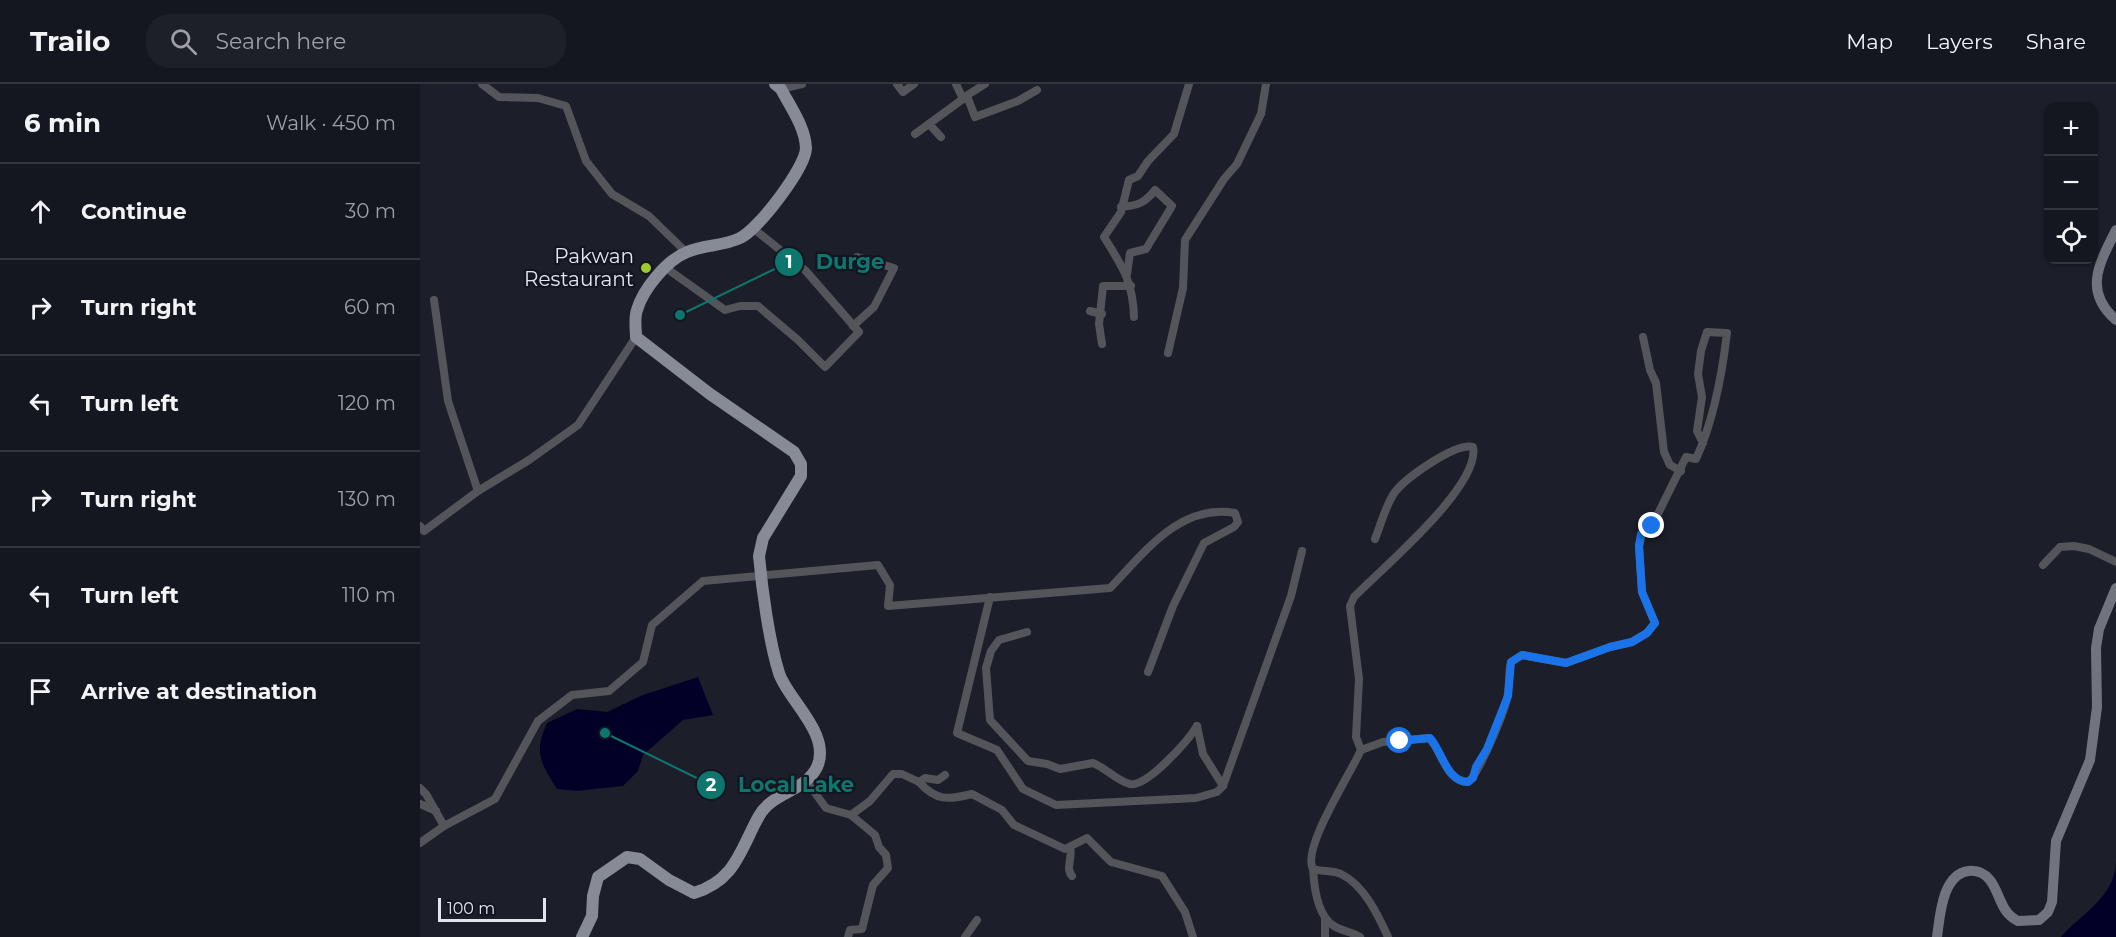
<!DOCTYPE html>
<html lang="en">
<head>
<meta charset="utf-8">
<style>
	:root { --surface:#151720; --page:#1e2029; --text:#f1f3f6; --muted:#9d9fa5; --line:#34363e }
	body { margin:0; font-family:Montserrat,sans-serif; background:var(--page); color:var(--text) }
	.controls { position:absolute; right:18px; top:18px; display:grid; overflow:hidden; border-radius:12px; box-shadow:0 2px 4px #0004 }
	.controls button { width:54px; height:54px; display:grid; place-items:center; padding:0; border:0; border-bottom:2px solid var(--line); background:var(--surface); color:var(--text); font:30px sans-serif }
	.scale { position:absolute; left:18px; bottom:15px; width:108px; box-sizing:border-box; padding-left:6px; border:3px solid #e3e5ed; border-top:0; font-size:16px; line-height:21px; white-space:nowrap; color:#e3e5ed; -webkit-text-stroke:4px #131620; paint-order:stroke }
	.stop { position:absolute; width:18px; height:18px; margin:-14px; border:4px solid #1a73e8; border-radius:50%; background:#fff }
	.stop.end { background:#1a73e8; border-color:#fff; box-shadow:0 2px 6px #0008 }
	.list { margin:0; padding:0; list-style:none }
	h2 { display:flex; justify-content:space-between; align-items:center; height:78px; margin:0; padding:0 24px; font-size:26px }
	h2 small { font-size:20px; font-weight:400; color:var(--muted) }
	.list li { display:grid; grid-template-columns:39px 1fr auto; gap:18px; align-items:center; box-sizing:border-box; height:96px; padding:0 24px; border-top:2px solid var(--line) }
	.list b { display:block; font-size:22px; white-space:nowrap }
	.list em { font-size:20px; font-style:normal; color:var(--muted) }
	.icon { flex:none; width:33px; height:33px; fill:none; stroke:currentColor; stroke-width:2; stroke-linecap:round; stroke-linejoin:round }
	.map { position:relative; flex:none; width:1696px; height:853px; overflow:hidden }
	header { display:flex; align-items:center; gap:36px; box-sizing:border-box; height:84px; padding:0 30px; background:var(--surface); border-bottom:2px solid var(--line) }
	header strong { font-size:28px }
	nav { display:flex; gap:33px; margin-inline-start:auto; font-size:21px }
	.search { width:420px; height:54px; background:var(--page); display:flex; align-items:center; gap:15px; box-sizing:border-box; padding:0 21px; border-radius:24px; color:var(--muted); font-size:22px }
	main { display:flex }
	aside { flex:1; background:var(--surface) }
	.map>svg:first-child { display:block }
	.water { fill:#030028 }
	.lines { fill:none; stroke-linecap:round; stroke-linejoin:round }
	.minor { stroke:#54555b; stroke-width:8 }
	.secondary { stroke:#71747c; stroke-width:10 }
	.primary { stroke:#878b96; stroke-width:12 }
	.route { stroke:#1a73e8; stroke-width:8 }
	.poi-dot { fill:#9fca2d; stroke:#131620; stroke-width:2 }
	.labels { text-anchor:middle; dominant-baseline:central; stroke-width:4.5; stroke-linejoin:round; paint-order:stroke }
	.poi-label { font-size:20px; fill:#e3e5ed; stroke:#131620; text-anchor:end }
	.leader { fill:none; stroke:#0f766e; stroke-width:2 }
	.callout-dot { fill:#0f766e; stroke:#131620; stroke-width:2 }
	.mark-label { font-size:18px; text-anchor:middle; font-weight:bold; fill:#fff }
	.callout-label { font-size:21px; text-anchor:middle; font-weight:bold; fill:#0f766e; stroke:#131620; stroke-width:4.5; stroke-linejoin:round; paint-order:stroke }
</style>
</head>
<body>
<header>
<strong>Trailo</strong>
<div class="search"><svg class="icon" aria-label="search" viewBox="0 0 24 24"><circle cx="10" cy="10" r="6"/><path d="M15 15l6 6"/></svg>Search here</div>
<nav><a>Map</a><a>Layers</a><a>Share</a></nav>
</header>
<main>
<aside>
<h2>6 min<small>Walk · 450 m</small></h2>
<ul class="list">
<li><svg class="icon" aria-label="ahead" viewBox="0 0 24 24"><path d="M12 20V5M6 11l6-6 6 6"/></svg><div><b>Continue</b></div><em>30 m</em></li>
<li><svg class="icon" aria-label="right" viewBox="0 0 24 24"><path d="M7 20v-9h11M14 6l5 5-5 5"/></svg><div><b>Turn right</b></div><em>60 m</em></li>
<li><svg class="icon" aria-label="left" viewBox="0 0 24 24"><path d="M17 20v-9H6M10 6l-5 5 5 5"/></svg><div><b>Turn left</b></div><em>120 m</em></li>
<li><svg class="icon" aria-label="right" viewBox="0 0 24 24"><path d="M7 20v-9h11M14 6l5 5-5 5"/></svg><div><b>Turn right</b></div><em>130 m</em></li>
<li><svg class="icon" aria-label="left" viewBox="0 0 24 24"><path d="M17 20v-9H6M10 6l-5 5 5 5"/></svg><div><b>Turn left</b></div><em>110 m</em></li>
<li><svg class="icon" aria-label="arrive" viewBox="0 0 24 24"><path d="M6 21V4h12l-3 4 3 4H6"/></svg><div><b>Arrive at destination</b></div></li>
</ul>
</aside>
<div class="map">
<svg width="1696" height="853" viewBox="0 0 1696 853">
	<rect width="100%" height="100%" fill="#1c1f2a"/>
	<g class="water">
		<path d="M278 593 293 631 263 636 223 671 218 687 203 702 157 707 137 705C120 678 114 669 127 639L157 625 187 628 223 611Z"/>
		<path d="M1696 778V853H1641C1661 830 1695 813 1696 778Z"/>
	</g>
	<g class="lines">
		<g class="minor">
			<polyline points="62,0 79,13 118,14 146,22 166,77 192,110 229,132 266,168"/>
			<polyline points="477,0 483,8 494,0"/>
			<polyline points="361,5 382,0"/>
			<polyline points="547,12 555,33 598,17 617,6"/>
			<polyline points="543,14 565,0"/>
			<polyline points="509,40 521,53"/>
			<polyline points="495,50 543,15 536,0"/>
			<path d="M701 123C717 122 725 119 735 106L752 122 726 165 710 169 707 190"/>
			<polyline points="246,184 305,226 320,222 338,222 378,256 405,283 439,248 385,186 334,145"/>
			<polyline points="14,216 28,317 58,407"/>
			<polyline points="670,227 682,230"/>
			<path d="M714 233C713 197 702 182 684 153L701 128 709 96 718 92 728 77 754 50 769 0"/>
			<polyline points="433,242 454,223 474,184 437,173"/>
			<polyline points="1223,253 1230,286 1236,299 1244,368 1250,381 1261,387"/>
			<polyline points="682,260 679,240 683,202 711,202"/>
			<polyline points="748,269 763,204 765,156 804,95 817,80 841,30 846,0"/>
			<polyline points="0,442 4,447 58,407 109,376 158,341 216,253"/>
			<polyline points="1623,481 1640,463 1654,462 1669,465 1696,478"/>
			<polyline points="570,513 537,649 577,666 603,705 636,721 776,714 797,708 803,702 871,512 882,467"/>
			<path d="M607 548 579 556 571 567 566 584 570 636 608 677 627 680 640 685 673 679C686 684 697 697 710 700 727 703 768 657 777 642"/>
			<polyline points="777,642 783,670 803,702"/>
			<path d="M941 666 936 653 939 595 930 522 934 513C961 485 1061 402 1053 363 1036 358 987 393 975 408 966 420 961 440 955 455"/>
			<polyline points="387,698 406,724 431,731 455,751 459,763 466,771 468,784 453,801 442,845 430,846 428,853"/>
			<path d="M499 698C516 717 528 716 552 710L582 726 594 741 645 765 667 754 691 778 742 792 765 828 773 853"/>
			<polyline points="0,704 6,710 24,742"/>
			<polyline points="0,720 16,727"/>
			<polyline points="431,731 450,717 473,690 482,690 499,698 505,694 518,696 525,691"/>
			<path d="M0 759 24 742 75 715 118 637 152 611 189 607 223 578 232 541 283 497 458 481 470 501 468 522 690 504C724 469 760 419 815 429L818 438 814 443 784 459 753 522 728 588"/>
			<path d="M650 763C653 774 645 784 652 792"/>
			<path d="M893 785C894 803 897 832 914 842 922 847 932 848 940 853"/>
			<polyline points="905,834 905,853"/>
			<polyline points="545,853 557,836"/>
			<path d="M968 853C958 831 944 801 921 790 912 786 902 788 893 785 881 765 931 689 941 666L963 658 1009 654C1022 667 1026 698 1048 698 1059 690 1083 631 1087 615 1090 603 1088 590 1091 578L1102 571 1146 579 1190 563 1212 558 1227 549 1235 539 1222 508 1219 462 1222 450 1232 442 1266 373 1276 375C1294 336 1302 291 1307 249L1287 248 1281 267 1278 290 1282 313 1277 347 1283 359"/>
		</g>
		<g class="secondary">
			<path d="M1696 146C1679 180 1663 207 1696 236"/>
			<path d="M1517 853C1520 832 1522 790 1549 787 1558 786 1565 790 1570 796 1581 811 1580 828 1598 837L1619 836 1628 828 1632 818 1636 757 1670 676 1677 623 1676 564 1679 545 1696 504"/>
		</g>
		<path class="primary" d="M162 853 172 832 173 812 178 793 207 773 220 775 249 796 274 809C316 796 320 766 339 732 352 708 385 708 397 683 412 650 367 615 359 589 349 557 342 505 339 472L343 454 381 392V380L374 368 290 310 216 253C216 245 214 234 217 226 223 205 247 176 267 168 283 161 304 162 320 154 338 146 386 83 386 64 385 43 371 24 361 5L355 0"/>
	</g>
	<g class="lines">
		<path class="route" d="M980 657 1010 654C1022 667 1026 697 1048 698L1053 694 1056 683 1067 665 1088 612 1091 578 1102 571 1146 579 1190 563 1212 558 1227 549 1235 539 1222 508 1219 462 1221 450 1232 442"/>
	</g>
	<circle class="poi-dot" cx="226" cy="184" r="6"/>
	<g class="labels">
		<g class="poi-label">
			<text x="214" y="172">Pakwan<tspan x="214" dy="23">Restaurant</tspan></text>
		</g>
	</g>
	<path class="leader" d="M260 231L369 178M185 649L291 701"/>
	<g class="callout-dot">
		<circle cx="260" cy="231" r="6"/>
		<circle cx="185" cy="649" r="6"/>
		<circle cx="369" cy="178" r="15"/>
		<circle cx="291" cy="701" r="15"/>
	</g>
	<g class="mark-label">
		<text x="369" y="184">1</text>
		<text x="291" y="707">2</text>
	</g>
	<g class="callout-label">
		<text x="430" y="185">Durge</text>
		<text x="376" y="708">Local Lake</text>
	</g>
</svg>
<div class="controls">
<button>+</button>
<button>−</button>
<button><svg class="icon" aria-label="locate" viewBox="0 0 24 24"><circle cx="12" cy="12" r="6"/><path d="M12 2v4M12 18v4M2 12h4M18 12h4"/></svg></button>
</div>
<div class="scale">100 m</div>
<div class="stop" style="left:980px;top:657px"></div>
<div class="stop end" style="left:1232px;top:442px"></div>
</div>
</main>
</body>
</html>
